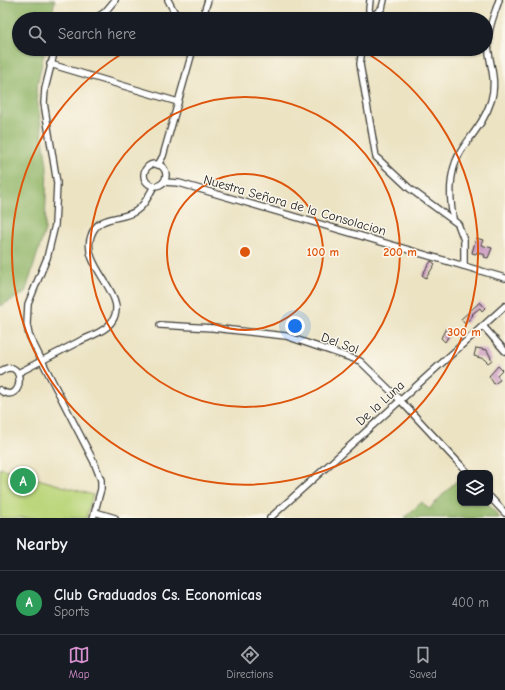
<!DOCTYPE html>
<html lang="en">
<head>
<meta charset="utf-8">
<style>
	:root { --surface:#171b24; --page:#20242c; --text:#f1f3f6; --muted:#9ea1a6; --line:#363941; --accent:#d690ce }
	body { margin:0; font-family:"Comic Neue",sans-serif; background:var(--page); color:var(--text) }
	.controls { position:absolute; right:12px; bottom:12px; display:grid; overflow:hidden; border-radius:8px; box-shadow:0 1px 3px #0004 }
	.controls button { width:36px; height:36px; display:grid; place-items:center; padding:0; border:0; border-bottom:1px solid var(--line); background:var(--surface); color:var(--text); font:20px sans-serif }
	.you { position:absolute; left:295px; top:326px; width:14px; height:14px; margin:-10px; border:3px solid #fff; border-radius:50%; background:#1a73e8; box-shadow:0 0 0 6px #1a73e833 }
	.badge { display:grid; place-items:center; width:26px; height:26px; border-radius:50%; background:var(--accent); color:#fff; font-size:13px; font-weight:700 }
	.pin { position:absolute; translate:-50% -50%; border:2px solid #fff; box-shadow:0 1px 4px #0006 }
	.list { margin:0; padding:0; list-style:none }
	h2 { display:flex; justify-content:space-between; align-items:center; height:52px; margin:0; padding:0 16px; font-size:17px }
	h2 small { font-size:13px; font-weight:400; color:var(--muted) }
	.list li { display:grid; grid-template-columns:26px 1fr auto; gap:12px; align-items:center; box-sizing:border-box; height:64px; padding:0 16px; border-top:1px solid var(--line) }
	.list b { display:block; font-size:15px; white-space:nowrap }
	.list p { margin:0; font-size:13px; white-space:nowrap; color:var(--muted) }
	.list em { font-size:13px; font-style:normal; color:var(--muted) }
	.icon { flex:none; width:22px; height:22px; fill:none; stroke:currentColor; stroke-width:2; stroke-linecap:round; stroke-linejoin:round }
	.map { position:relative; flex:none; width:505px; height:518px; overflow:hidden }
	.search { position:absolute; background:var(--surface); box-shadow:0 1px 3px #0004; left:12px; right:12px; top:12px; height:44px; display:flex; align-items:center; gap:10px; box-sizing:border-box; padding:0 14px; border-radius:22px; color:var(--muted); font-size:15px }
	.sheet { height:116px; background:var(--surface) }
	nav { display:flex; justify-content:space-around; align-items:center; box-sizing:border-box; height:56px; border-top:1px solid var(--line); background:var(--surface); font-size:11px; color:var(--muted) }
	nav a { display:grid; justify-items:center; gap:2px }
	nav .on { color:var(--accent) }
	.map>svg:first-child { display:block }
	.green { fill:#bbd67c; stroke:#6c794c }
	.forest { fill:#94b76c; stroke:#586a44 }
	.building { fill:#ca9ac0 }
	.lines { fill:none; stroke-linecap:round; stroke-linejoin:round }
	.minor-casing { stroke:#3b3a35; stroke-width:8 }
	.minor { stroke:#fff; stroke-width:5.5 }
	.ring { fill:none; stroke:#de560d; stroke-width:2 }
	.labels { text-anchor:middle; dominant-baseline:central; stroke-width:3; stroke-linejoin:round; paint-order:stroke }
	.street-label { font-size:13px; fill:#1c1c1c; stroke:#fbf7ec }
	.centre { fill:#de560d; stroke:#fbf7ec; stroke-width:2 }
	.ring-label { font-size:12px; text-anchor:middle; font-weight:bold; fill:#de560d; stroke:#fbf7ec; stroke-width:3; stroke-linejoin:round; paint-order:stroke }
</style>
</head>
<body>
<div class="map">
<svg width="505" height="518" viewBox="0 0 505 518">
	<rect width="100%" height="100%" fill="#fbf7ec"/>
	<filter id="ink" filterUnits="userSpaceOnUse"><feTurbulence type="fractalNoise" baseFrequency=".025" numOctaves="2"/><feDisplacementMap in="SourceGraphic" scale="8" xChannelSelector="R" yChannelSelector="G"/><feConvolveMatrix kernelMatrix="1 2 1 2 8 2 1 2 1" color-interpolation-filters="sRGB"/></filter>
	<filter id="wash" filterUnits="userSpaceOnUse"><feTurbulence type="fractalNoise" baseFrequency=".012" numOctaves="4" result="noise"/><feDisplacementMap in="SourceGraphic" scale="16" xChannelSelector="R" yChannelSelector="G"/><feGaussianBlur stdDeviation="0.9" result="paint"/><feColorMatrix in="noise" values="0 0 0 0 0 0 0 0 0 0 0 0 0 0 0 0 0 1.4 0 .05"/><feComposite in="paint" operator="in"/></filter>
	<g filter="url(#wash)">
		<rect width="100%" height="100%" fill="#ece3c3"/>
		<polygon class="green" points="0,468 93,495 86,518 0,518"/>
		<g class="forest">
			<polygon points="0,0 55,0 51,19 19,19 19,49 45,49 36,91 47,166 45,230 25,293 0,306"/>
			<polygon points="460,477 460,503 487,503 500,518 404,518 422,502 429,509"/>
		</g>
		<g id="blocks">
			<g class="building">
				<polygon points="476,238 483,240 481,245 492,248 488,258 484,257 485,255 477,252 476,254 472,253"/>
				<polygon points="431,261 435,264 426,278 422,275"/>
				<polygon points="480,302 485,308 482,311 480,308 472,314 473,315 465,324 461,319"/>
				<polygon points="446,328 451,332 445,342 441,338"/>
				<polygon points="476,348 487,350 492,360 488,363 484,359 474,356"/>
				<polygon points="498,366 502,370 497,375 500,380 494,384 489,376"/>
			</g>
		</g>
	</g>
	<g filter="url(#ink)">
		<use href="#blocks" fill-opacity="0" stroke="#3b3a35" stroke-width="1"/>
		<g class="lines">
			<g class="minor-casing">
				<g id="minor">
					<polyline points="168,0 178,19"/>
					<polyline points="370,0 369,9 371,19"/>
					<polyline points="372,17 382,8 384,0"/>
					<polyline points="94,19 105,12 115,0"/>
					<polyline points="202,19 208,0"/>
					<polyline points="55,49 45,89 44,103 57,183 55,225 47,258 28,304 27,324 29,335 42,361 94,462 101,480 101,489 93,518"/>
					<polyline points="362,49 360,64 376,157 409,188 458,224 464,240 464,266"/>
					<polyline points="50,64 178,102"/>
					<circle cx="155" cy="175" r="11"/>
					<polyline points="158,165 163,156 193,49"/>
					<polyline points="164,182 179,183 505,278"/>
					<path d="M453 218C449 195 448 169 463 148 474 132 485 120 491 101 498 78 488 63 488 41 488 28 495 13 499 0"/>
					<polyline points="160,325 213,328 286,336 360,361 400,400 468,473"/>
					<polyline points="483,326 505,351"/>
					<path d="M0 372C26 353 25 408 0 390"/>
					<path d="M18 373C39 362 59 352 80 341 89 337 100 333 107 327 138 299 79 269 91 236 98 214 121 221 136 211 145 205 149 195 154 186"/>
					<polyline points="490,497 505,513"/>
					<polyline points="95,512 115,518"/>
					<polyline points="270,518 505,306"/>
				</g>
			</g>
			<use href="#minor" class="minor"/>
		</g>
	</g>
	<g class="ring">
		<circle cx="245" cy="252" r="78"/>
		<circle cx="245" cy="252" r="155"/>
		<path d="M360 49A233 233 0 1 1 130 49"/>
	</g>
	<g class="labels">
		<g class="street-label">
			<text transform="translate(295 205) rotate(16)">Nuestra Señora de la Consolacion</text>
			<text transform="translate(340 343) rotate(20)">Del Sol</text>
			<text transform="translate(380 403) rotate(-42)">De la Luna</text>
		</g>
	</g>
	<circle cx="245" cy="252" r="6" class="centre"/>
	<g class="ring-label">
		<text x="323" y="256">100 m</text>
		<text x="400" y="256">200 m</text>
		<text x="464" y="336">300 m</text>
	</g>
</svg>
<div class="controls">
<button><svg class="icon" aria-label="layers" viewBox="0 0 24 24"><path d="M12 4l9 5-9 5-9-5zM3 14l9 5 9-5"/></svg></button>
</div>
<div class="you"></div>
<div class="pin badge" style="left:23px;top:481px;background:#2e9e5b">A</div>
<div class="search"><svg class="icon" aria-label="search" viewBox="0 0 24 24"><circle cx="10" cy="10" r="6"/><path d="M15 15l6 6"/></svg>Search here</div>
</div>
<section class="sheet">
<h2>Nearby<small></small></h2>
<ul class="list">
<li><span class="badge" style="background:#2e9e5b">A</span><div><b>Club Graduados Cs. Economicas</b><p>Sports</p></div><em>400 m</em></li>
</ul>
</section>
<nav>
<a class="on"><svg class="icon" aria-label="map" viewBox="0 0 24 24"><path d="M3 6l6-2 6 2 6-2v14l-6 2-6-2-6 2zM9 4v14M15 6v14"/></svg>Map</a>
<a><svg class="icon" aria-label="directions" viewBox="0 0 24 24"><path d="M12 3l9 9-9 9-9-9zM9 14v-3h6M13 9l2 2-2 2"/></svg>Directions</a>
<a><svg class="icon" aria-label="saved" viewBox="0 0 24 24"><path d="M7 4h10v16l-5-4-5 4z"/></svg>Saved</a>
</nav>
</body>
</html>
